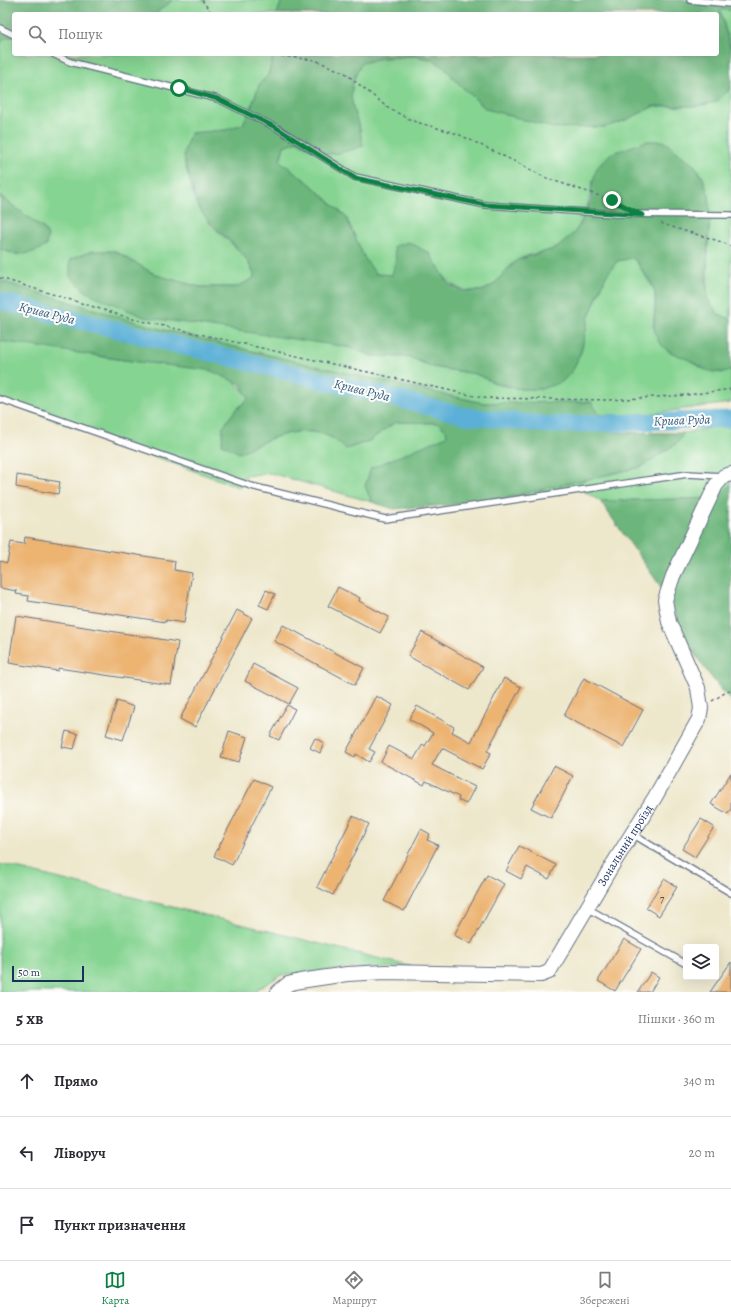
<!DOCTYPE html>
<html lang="uk">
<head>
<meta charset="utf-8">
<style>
	:root { --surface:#fff; --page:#f7f7f7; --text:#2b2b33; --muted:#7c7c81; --line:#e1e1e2; --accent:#0b8043 }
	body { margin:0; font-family:Alegreya,serif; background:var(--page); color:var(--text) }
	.controls { position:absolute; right:12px; bottom:12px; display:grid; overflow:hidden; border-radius:4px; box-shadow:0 4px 16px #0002 }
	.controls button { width:36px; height:36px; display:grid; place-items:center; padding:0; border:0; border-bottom:1px solid var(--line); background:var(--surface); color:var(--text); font:20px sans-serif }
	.scale { position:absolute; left:12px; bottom:10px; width:72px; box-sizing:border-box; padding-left:4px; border:2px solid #1b2f5e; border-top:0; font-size:11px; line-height:14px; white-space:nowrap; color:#1b2f5e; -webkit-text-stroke:3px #fdfcf7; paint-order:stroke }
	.stop { position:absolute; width:12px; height:12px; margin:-9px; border:3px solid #0b8043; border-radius:50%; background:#fff }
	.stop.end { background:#0b8043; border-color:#fff; box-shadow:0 1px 4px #0008 }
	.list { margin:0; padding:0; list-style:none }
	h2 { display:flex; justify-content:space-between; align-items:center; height:52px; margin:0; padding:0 16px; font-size:17px }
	h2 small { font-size:13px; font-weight:400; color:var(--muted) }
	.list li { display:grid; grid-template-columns:26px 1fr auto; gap:12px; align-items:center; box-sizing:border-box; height:72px; padding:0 16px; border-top:1px solid var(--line) }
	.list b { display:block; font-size:15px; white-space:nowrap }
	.list em { font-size:13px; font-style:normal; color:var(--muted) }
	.icon { flex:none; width:22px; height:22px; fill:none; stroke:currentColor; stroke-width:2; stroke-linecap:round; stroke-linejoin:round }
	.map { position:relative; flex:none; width:731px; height:992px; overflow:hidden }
	.search { position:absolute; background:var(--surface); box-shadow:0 4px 16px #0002; left:12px; right:12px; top:12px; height:44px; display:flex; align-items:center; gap:10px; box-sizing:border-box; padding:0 14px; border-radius:4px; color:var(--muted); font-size:15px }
	.sheet { height:268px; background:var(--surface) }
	nav { display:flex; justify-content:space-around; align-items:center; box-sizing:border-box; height:56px; border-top:1px solid var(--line); background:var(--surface); font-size:11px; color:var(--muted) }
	nav a { display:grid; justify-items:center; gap:2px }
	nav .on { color:var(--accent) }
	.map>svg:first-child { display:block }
	.green { fill:#86d492; stroke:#508278 }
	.forest { fill:#6cb67c; stroke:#44726d }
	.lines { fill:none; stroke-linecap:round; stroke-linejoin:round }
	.river { stroke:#5bb0d7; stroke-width:17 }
	.building { fill:#ecb371 }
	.service-casing { stroke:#646f84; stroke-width:8 }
	.tertiary-casing { stroke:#646f84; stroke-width:16 }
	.path { stroke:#646f84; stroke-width:1.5; stroke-dasharray:3 3; stroke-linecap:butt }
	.service { stroke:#fff; stroke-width:5.5 }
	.tertiary { stroke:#fff; stroke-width:14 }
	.route { stroke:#0b8043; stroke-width:5 }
	.labels { text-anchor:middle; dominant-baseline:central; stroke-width:4; stroke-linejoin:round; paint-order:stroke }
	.number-label { font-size:10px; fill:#4f5063 }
	.street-label { font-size:12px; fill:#1b2f5e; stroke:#fdfcf7 }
	.water-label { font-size:13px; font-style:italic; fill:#315c88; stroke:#fdfcf7 }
</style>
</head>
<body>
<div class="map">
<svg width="731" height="992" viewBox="0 0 731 992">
	<rect width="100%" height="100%" fill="#fdfcf7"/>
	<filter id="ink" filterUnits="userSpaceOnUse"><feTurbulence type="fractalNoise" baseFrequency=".025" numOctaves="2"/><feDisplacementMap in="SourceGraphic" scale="8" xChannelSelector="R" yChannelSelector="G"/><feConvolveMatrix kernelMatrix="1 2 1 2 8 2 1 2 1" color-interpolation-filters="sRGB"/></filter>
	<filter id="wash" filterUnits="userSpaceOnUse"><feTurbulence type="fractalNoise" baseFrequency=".012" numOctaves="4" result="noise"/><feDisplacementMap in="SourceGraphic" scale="16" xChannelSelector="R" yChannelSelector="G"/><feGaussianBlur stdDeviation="0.9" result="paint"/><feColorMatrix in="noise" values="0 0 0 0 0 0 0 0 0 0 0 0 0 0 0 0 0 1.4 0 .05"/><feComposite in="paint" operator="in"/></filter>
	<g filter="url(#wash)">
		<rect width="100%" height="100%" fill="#ede7cb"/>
		<g class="green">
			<polygon points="173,0 282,0 277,14 155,14"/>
			<polygon points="720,9 731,10 731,51"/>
			<polygon points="7,37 14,37 14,54 274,54 268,75 259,85 251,108 243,124 226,130 192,133 184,163 190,180 194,198 211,225 244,255 254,274 254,278 237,287 200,287 156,275 115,251 71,259 374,356 409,357 433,367 476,374 497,384 521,389 541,389 581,352 589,316 606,276 617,261 632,258 636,261 655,291 655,309 653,326 668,351 690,360 703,369 721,373 731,371 731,403 647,414 599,415 591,402 483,403 302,363 156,328 0,281 0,249 17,255 48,236 44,229 0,196 0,44"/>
			<path d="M416 56 433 60 445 68 456 81 486 109 624 121 654 106H697L716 102 731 88V319L718 314 707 298 709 196 703 178 695 166 592 184C590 206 578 238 556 248 544 253 529 253 518 260 510 264 503 275 496 282 488 289 483 291 472 291 449 291 440 270 429 253L395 246 396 260 392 275 376 274 365 259 346 217 308 182 280 162 284 146 298 141 361 132C350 105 346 89 362 63L381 58Z"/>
			<path d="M0 341C44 344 88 356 132 361 157 364 183 363 208 369 226 375 238 382 249 398L233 413 239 453C264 441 291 427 319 433 330 435 338 442 346 449L369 441 393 423 400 422 438 423 446 430 447 436 416 450 365 486 372 502 270 473 245 476 241 488 0 400Z"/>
			<polygon points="731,424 731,484 718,498 600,501 579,488 487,502 641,467 677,443 684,433"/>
			<polygon points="0,864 413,967 346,969 281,975 258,989 257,992 0,992"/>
		</g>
		<g class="forest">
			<polygon points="0,0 173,0 155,14 14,14 14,37 7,37 0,44"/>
			<path d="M282 0H731V10H720L731 51V88L716 102 697 106H654L624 121 606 127 553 128 486 109 456 81 445 68 433 60 416 56 381 58 362 63C340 99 358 110 363 146 333 155 326 160 298 141L284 146 280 161 308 182 346 217 365 259 376 274 392 275 396 260 394 246 409 242 429 253 449 284 462 291H484L495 283 517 260 557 248 575 232 581 223 591 200 592 184 597 168 610 154 647 141H664L695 166 703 178 709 196 710 219 706 273 707 298 718 314 731 319V371C708 375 706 369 689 360 682 356 675 355 669 351 645 336 658 314 655 292 653 282 641 270 636 261L632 258 617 261 606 276 589 316 581 352 573 370 562 382 541 389H521L497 384 476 374 433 367 409 357 374 356 348 347 144 317 86 292 70 276V261L71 259 92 251H115L156 275 200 287H237L254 278C255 257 215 231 203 214 195 203 194 192 190 180 184 156 180 157 191 133L226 130 243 124 251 108 259 85 268 75 274 54H717V14H277Z"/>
			<path d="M0 196 44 229 48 236 46 246C28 256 19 256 0 249Z"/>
			<path d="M0 281 156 328 302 363 483 403 591 402 612 432 684 433 677 443 641 467 487 502 394 509 372 502 365 486 371 468 447 436 446 430 438 423 400 422 394 423 369 441 346 449C338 442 330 435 319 433 291 427 264 441 239 453L222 444 223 427 233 413 249 398 240 384 209 370 131 361 0 341Z"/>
			<path d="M731 484V701C704 669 682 642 671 601L600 501 717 498Z"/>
		</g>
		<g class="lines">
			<polyline class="river" points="0,301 466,416 550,425 731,419"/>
		</g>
		<g id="blocks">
			<g class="building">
				<polygon points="17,475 60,482 58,494 16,487"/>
				<polygon points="25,537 175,561 174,570 192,573 184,623 166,620 166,622 28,601 29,596 16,594 17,591 0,588 0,561 7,563 11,542 24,544"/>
				<polygon points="338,587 360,598 359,601 389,617 380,633 328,606"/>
				<polygon points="266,590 275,594 268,609 259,605"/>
				<polygon points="237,610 252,618 195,727 180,719"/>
				<polygon points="16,616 178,642 171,685 58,668 58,671 9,663"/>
				<polygon points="283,625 364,668 355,685 274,641"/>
				<polygon points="422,632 483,667 469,690 408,656"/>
				<polygon points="253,664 298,688 289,704 245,681"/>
				<polygon points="504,678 521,687 487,751 491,753 482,769 442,748 432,765 475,787 466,804 458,800 459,797 426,781 424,785 381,762 389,746 414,759 423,744 425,746 433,733 409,719 417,706 454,727 452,732 471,742"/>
				<polygon points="584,678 643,710 623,747 564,716"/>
				<polygon points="376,696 393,705 369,749 375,752 369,762 356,754 355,757 346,752"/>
				<polygon points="117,701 134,707 123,740 106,735"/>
				<polygon points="287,705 295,709 279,740 270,736"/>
				<polygon points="66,731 78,734 74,749 62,747"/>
				<polygon points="229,731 247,737 239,762 221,757"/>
				<polygon points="315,738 324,743 320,753 310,748"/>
				<polygon points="554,766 573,776 551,818 531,808"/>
				<polygon points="731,773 731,809 728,814 711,804"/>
				<polygon points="254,779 271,787 232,865 214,856"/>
				<polygon points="353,816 369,824 333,895 317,887"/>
				<polygon points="701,819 714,827 695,857 682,849"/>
				<polygon points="421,829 430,834 427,840 438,845 404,911 384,901"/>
				<polygon points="519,846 556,865 549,879 527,867 521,879 506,871"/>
				<polygon points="487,875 504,884 471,944 454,935"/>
				<polygon points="664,879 677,887 659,916 646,908"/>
				<polygon points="624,939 641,949 615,991 598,981"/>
				<polygon points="731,962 731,992 710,992"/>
				<polygon points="651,972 659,977 650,992 638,992"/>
			</g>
		</g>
	</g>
	<g filter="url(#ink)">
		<use href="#blocks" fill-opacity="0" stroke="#646f84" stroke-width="1"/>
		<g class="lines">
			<g class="service-casing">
				<g id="service">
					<polyline points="690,0 731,4"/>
					<polyline points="0,28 14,35"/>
					<polyline points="53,54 70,62 218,99 277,128 355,177 486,205 616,214 731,215"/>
					<polyline points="0,399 251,486 385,519 688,474 722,476"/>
					<polyline points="632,834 731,893"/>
					<polyline points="587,908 686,964"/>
				</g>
			</g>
			<g class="tertiary-casing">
				<g id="tertiary">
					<path id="s1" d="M278 992 288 984 300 981 347 974 385 972 541 975 549 972 613 864 655 797 699 719 701 708 698 688 669 622 665 600 673 576 716 485 724 476 731 474"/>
				</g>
			</g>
			<g class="path">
				<polyline points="202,0 212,14"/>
				<polyline points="276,54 281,56 315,60 345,73 388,108 413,121 458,134 522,165 546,178 612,200 625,206"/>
				<path d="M661 223C684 232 708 236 731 246"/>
				<polyline points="0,278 133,319 483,398 609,400 687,395 731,389"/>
				<polyline points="712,701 731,689"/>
			</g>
			<use href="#service" class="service"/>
			<use href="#tertiary" class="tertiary"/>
		</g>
	</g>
	<g class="lines" filter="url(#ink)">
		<polyline class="route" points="179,88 218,99 277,128 355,178 486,205 642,215 612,200"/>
	</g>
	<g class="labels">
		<g class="number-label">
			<text x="662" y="898">7</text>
		</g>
		<g class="street-label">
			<text stroke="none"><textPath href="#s1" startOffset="423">Зональний проїзд</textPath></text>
		</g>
		<g class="water-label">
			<text transform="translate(47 313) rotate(14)">Крива Руда</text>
			<text transform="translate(362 390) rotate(14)">Крива Руда</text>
			<text transform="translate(682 420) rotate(-2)">Крива Руда</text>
		</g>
	</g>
</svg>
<div class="controls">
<button><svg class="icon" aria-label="layers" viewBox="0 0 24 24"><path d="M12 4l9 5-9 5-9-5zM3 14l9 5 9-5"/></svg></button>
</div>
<div class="scale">50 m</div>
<div class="stop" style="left:179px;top:88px"></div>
<div class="stop end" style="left:612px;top:200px"></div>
<div class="search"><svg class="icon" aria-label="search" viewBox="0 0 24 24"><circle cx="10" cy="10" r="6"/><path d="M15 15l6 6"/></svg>Пошук</div>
</div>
<section class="sheet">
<h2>5 хв<small>Пішки · 360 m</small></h2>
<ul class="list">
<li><svg class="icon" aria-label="ahead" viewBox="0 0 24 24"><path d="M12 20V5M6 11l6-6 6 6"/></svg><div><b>Прямо</b></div><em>340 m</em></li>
<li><svg class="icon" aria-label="left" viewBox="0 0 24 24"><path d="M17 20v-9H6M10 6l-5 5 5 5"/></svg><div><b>Ліворуч</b></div><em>20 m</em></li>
<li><svg class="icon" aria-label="arrive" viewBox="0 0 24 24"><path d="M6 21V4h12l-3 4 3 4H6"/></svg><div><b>Пункт призначення</b></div></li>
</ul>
</section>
<nav>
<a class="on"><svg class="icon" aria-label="map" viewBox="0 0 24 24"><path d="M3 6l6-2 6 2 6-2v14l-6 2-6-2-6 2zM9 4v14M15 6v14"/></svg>Карта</a>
<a><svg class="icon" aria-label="directions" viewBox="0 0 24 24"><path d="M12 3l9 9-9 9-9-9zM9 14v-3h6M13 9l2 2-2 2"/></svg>Маршрут</a>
<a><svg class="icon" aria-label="saved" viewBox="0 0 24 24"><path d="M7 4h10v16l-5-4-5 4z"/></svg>Збережені</a>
</nav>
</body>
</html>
